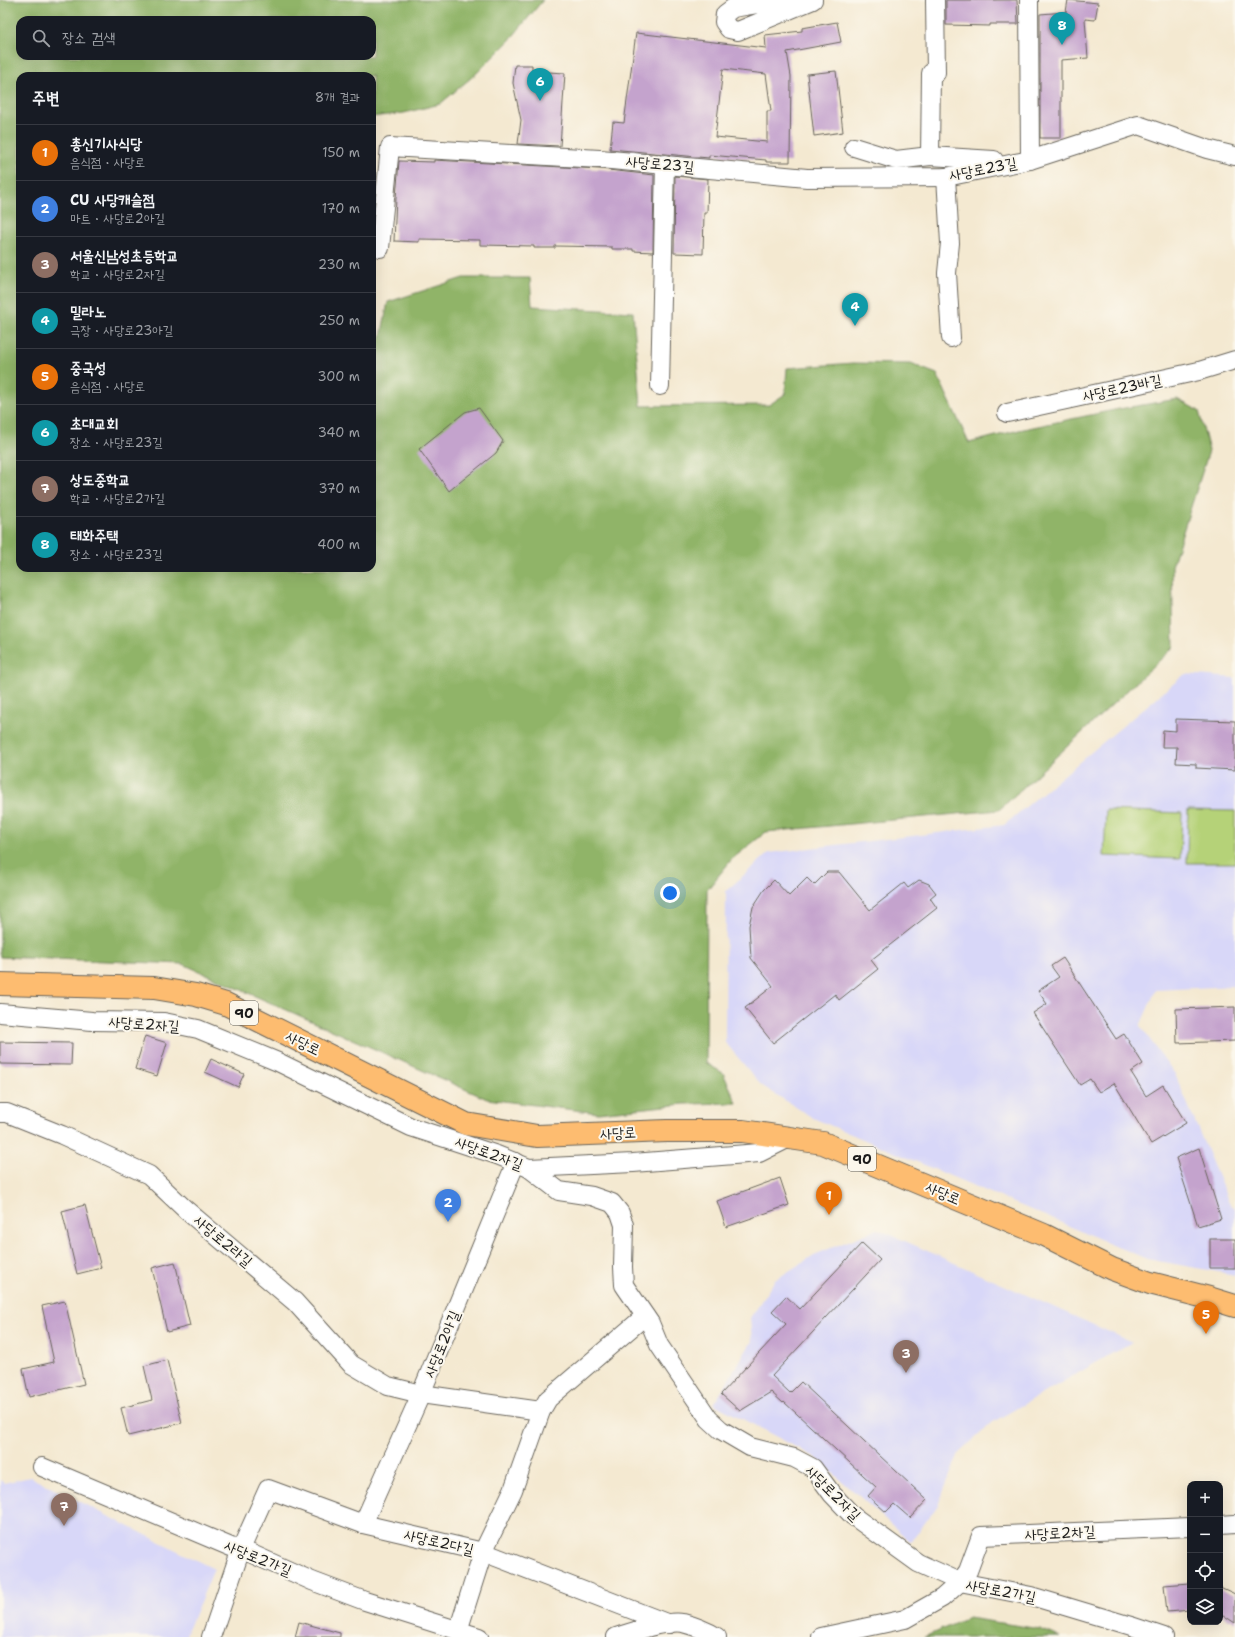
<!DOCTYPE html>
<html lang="ko">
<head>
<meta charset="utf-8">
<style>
	:root { --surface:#171b24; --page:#20242c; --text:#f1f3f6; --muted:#9ea1a6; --line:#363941; --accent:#1f6fb2 }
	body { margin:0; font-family:"Shantell Sans","Poor Story",sans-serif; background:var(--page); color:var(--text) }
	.controls { position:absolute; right:12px; bottom:12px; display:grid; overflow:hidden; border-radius:8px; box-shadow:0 4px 16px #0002 }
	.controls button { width:36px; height:36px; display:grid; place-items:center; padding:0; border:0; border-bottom:1px solid var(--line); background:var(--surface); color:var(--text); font:20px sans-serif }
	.you { position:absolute; left:670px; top:893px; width:14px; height:14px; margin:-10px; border:3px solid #fff; border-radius:50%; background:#1a73e8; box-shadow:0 0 0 6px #1a73e833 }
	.badge { display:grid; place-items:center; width:26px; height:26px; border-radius:50%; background:var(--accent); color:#fff; font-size:13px; font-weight:700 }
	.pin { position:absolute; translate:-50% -33px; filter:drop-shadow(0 1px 2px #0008) }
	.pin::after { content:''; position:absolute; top:21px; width:14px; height:12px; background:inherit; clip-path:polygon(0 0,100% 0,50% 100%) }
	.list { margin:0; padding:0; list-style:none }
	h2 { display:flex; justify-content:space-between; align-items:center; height:52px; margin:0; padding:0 16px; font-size:17px }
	h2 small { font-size:13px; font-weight:400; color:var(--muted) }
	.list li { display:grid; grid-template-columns:26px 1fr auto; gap:12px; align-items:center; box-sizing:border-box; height:56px; padding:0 16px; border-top:1px solid var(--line) }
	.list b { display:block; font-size:15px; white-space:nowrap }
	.list p { margin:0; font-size:13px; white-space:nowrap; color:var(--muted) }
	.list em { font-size:13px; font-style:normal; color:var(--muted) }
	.icon { flex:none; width:22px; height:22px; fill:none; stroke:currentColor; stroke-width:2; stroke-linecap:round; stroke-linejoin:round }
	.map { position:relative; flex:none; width:1235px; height:1637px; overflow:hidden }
	.search { position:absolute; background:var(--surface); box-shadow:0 4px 16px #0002; left:16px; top:16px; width:360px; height:44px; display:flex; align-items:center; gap:10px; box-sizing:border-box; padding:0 14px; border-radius:12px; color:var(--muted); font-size:15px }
	.panel { position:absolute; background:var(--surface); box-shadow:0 4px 16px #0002; left:16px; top:72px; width:360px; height:500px; border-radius:12px }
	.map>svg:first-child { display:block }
	.built { fill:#d8d7f8 }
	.green { fill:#b5d278; stroke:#68774a }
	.forest { fill:#90b468; stroke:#566842; fill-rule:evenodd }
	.building { fill:#c4a3cd; fill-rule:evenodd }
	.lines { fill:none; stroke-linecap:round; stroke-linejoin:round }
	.minor-casing { stroke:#68645b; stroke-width:20 }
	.primary-casing { stroke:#68645b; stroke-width:24 }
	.minor { stroke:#fff; stroke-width:18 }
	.primary { stroke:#fdbc70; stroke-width:22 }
	.labels { text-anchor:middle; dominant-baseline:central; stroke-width:4; stroke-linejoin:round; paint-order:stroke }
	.shield { fill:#fbf7ec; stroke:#5f5e5a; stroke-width:1 }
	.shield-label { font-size:14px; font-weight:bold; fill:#1c1c1c }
	.street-label { font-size:15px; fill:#1c1c1c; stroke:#fbf7ec }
</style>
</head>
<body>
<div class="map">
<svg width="1235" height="1637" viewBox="0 0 1235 1637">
	<rect width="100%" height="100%" fill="#fbf7ec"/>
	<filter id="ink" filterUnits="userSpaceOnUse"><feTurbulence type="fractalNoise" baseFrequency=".025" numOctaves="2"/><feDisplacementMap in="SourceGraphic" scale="8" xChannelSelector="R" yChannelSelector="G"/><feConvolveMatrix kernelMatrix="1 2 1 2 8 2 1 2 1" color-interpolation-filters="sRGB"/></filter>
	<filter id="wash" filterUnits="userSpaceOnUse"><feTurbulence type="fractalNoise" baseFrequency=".012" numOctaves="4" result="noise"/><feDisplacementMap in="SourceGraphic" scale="16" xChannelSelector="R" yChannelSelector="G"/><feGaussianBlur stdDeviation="0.9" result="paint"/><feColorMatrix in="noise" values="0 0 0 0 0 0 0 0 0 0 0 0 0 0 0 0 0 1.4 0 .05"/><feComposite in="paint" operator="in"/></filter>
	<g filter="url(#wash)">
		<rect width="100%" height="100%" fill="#f4e9d1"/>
		<g class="built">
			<polygon points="1185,674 1235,678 1235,986 1156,990 1140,1026 1175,1074 1229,1203 1235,1208 1235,1275 1147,1259 813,1118 761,1085 725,1042 726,891 769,853 1004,825"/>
			<polygon points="878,1229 1132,1342 993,1422 959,1453 938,1505 911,1542 815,1457 714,1404 752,1341 750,1318 775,1280 814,1255"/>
			<polygon points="30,1477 214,1569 185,1637 0,1637 0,1480 4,1483"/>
		</g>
		<g class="green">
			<polygon points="1106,810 1182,813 1180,859 1104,856"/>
			<polygon points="1188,810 1235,811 1235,863 1187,863"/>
		</g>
		<g class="forest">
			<path d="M0 0H543L509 41 478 72 440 104 404 113 372 117V76H20V568H372V341L381 337 388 302 463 278H530L532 306 633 312 641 406 769 405 785 394 787 368 853 363 911 364 937 374 969 443 1019 430 1119 409 1177 399 1199 411 1209 451 1172 566 1174 647 999 810 766 832 732 859 707 890 706 1063 723 1073 737 1103 684 1104 598 1113 487 1099 183 964 0 957ZM20 20H372V56H20Z"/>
			<polygon points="968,1618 1040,1629 1060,1637 924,1637"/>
		</g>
		<g id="blocks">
			<g class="building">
				<polygon points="946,0 1017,0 1018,24 990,24 990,26 946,25"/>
				<polygon points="1068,0 1098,3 1095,20 1085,19 1088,58 1061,60 1061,138 1040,138 1040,14 1066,12"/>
				<path d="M837 22 841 42 787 52 791 76 790 162H766V160L709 155V158L610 149 613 122 624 123 636 33 766 48 765 35 802 31V28ZM723 69 766 74 771 111H767V142L715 137Z"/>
				<polygon points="515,65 532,65 532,71 565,73 560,146 518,144 521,120 513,83"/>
				<polygon points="836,71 843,132 814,136 807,74"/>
				<polygon points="434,160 599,169 654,175 653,252 633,251 633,249 612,249 612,247 555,246 555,248 534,248 534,246 480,245 480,240 419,239 419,242 394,241 396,198 399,161 434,162"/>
				<polygon points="675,176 708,179 707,213 704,213 703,254 674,253"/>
				<polygon points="479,408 503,441 496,453 449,491 419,449 465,412"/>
				<polygon points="1176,719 1235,721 1235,770 1196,768 1196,764 1176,763 1177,747 1162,747 1163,730 1176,731"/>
				<polygon points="827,872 839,872 870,910 904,883 908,888 919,880 929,884 936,893 930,898 937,908 871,960 878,969 839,1000 835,994 773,1043 745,1008 773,986 751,958 749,926 753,907 764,890 774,880 789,896 807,878 814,885"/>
				<polygon points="1063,958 1116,1039 1124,1034 1143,1064 1131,1072 1146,1096 1163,1085 1186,1123 1151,1144 1114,1083 1099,1092 1090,1079 1080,1085 1033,1013 1047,1004 1038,991 1059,977 1051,966"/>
				<polygon points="1235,1007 1235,1041 1177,1043 1176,1009"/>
				<polygon points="145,1036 167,1043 157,1076 135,1069"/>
				<polygon points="0,1042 72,1043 71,1065 0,1064"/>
				<polygon points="211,1059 244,1074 238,1087 205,1072"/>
				<polygon points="1199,1148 1221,1219 1198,1226 1176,1158"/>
				<polygon points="780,1178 789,1205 726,1227 717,1201"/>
				<polygon points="85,1205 101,1268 77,1274 62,1211"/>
				<rect x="1210" y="1239" width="25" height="29"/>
				<polygon points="862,1243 880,1260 772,1376 790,1393 801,1382 927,1500 910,1518 894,1504 886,1512 868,1496 876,1487 784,1402 783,1403 771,1392 740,1411 721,1394 786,1324 772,1311 786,1296 800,1309"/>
				<polygon points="175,1262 190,1326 167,1332 152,1268"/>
				<polygon points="65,1301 84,1384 29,1397 23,1369 54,1362 42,1306"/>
				<polygon points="167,1360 182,1423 128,1436 121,1408 152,1400 144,1366"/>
				<polygon points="1190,1583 1190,1610 1167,1612 1164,1585"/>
				<polygon points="1220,1587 1235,1594 1235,1623 1220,1613"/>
				<polygon points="299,1622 340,1633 340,1637 295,1637"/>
			</g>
		</g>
	</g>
	<g filter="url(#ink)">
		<use href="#blocks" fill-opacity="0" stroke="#68645b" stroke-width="1"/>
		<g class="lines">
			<g class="minor-casing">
				<g id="minor">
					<polyline points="783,0 733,8 725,14 724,22 729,29 738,31 813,0"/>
					<polyline points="935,0 936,73 931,73 930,156 994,160"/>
					<polyline points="1029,0 1030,160"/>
					<polyline points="854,147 896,160 930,156"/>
					<polyline points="946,177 950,243 947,273 951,338"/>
					<polyline points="380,248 390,147 600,159 807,178 946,177 1030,160 1138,125 1207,149 1235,156"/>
					<polyline points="660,386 665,164"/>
					<polyline points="1007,413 1199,371 1235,360"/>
					<polyline points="0,1013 92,1021 164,1022 198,1029 278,1062 411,1127 497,1155 529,1168 559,1191 592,1196 612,1203 620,1213 624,1225 623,1267 624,1285 650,1323 659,1345 709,1419 721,1430 750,1447 794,1458 813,1468 832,1494 853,1516 918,1563 960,1582 1031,1596 1131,1626 1164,1637"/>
					<polyline points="0,1113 7,1113 62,1135 149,1175 186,1210 295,1302 351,1364 388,1386 421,1394 541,1411"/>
					<polyline points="529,1168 633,1163 759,1153 789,1138"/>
					<polyline points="42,1467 231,1547 241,1549 312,1581 365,1601 479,1637"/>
					<polyline points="363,1524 421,1394 516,1162"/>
					<polyline points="1220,1525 1235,1524"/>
					<polyline points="458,1631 483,1552 513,1490 541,1411 548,1399 645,1316"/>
					<polyline points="211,1637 241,1549 268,1489 363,1524 483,1552 669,1624"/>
					<path d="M616 1637C632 1632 666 1620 683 1623 695 1626 707 1631 717 1637"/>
					<polyline points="821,1637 905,1619 942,1598 960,1582 968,1571 981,1536 1190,1527"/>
				</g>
			</g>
			<g class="primary-casing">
				<polyline id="primary" points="0,984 154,988 196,995 226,1004 466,1124 537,1136 667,1131 743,1131 823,1143 1044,1235 1112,1269 1150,1283 1209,1298 1235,1306"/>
			</g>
			<use href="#minor" class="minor"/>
			<use href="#primary" class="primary"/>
		</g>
	</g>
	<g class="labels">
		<g class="shield">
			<rect x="230" y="1001" width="28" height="24" rx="3"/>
			<rect x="848" y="1147" width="28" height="24" rx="3"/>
		</g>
		<g class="shield-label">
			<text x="244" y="1013">90</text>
			<text x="862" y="1159">90</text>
		</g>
		<g class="street-label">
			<text transform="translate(660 164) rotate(5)">사당로23길</text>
			<text transform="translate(983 169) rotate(-11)">사당로23길</text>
			<text transform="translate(1122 388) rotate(-12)">사당로23바길</text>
			<text transform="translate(144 1024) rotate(4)">사당로2자길</text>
			<text transform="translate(303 1043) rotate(26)">사당로</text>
			<text transform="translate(618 1133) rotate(-3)">사당로</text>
			<text transform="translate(489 1153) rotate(20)">사당로2자길</text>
			<text transform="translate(943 1193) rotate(23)">사당로</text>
			<text transform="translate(223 1241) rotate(40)">사당로2라길</text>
			<text transform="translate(442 1344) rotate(-68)">사당로2아길</text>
			<text transform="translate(833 1493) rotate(45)">사당로2자길</text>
			<text transform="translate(1060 1533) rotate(-3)">사당로2차길</text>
			<text transform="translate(439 1542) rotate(13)">사당로2다길</text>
			<text transform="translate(258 1558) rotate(22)">사당로2가길</text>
			<text transform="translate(1001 1591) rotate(11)">사당로2가길</text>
		</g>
	</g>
</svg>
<div class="controls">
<button>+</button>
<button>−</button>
<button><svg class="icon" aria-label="locate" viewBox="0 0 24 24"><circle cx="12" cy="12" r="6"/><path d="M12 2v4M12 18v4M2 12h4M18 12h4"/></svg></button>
<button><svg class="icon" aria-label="layers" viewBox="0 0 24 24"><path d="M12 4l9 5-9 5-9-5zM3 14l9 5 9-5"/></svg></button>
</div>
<div class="you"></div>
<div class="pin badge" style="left:829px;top:1215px;background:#e8710a">1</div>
<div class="pin badge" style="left:448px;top:1222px;background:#3f7fe0">2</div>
<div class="pin badge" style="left:906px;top:1373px;background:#8d6e63">3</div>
<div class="pin badge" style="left:855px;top:326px;background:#0f9aa8">4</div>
<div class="pin badge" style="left:1206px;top:1334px;background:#e8710a">5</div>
<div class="pin badge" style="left:540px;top:101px;background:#0f9aa8">6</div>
<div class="pin badge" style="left:64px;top:1526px;background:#8d6e63">7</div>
<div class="pin badge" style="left:1062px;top:45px;background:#0f9aa8">8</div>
<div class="search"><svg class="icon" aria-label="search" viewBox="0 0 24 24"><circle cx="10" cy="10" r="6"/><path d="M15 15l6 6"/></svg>장소 검색</div>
<section class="panel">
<h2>주변<small>8개 결과</small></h2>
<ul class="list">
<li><span class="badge" style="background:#e8710a">1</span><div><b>총신기사식당</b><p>음식점 · 사당로</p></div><em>150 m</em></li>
<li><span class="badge" style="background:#3f7fe0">2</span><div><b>CU 사당캐슬점</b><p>마트 · 사당로2아길</p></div><em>170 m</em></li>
<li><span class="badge" style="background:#8d6e63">3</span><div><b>서울신남성초등학교</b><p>학교 · 사당로2자길</p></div><em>230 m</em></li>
<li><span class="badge" style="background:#0f9aa8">4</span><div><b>밀라노</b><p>극장 · 사당로23아길</p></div><em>250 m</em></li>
<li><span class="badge" style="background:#e8710a">5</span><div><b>중국성</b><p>음식점 · 사당로</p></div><em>300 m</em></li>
<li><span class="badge" style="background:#0f9aa8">6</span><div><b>초대교회</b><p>장소 · 사당로23길</p></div><em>340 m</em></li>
<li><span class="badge" style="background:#8d6e63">7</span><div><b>상도중학교</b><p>학교 · 사당로2가길</p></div><em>370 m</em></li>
<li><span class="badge" style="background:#0f9aa8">8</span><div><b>태화주택</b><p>장소 · 사당로23길</p></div><em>400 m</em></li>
</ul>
</section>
</div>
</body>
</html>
